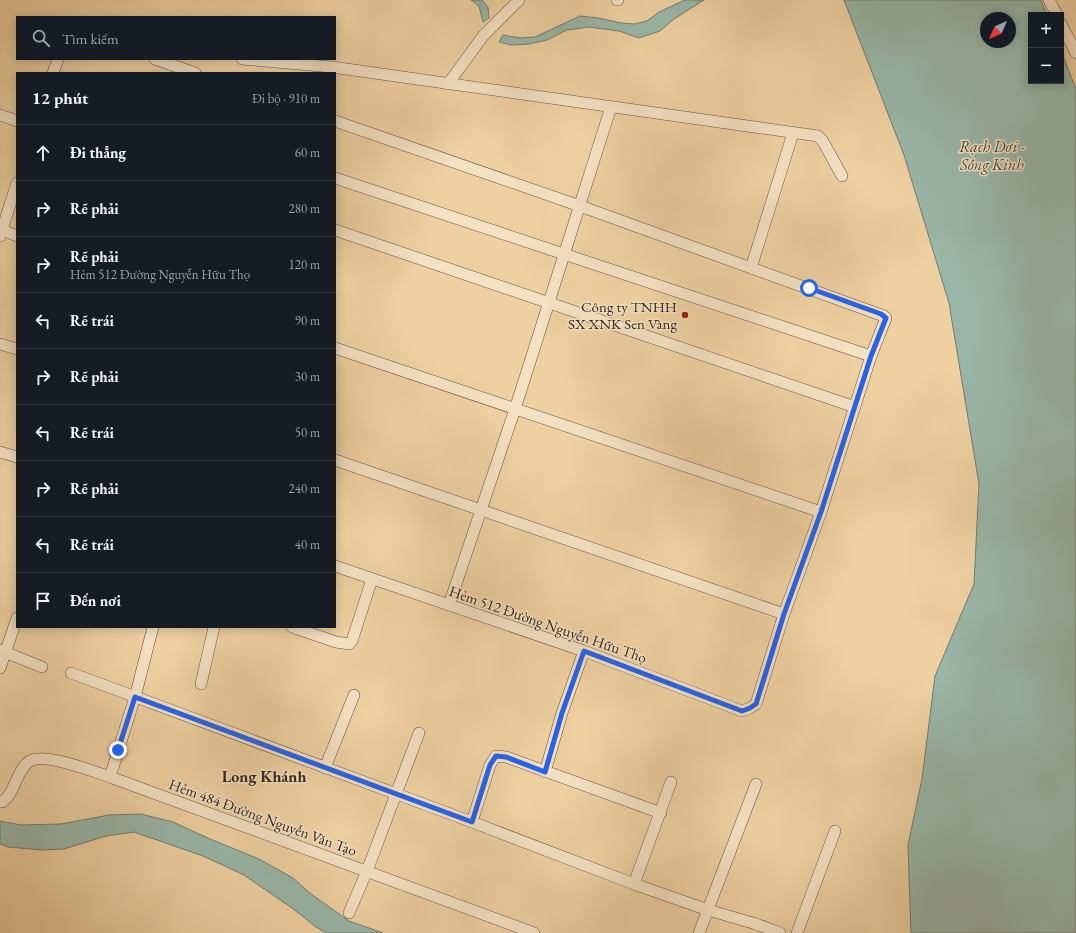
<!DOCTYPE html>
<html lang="vi">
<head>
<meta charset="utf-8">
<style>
	:root { --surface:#171b24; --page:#20242c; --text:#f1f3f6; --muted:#9ea1a6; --line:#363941 }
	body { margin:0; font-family:"EB Garamond",serif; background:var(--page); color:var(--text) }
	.controls { position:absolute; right:12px; top:12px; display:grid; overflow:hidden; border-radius:0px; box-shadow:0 2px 10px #0003 }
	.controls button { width:36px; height:36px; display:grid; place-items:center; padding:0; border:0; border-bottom:1px solid var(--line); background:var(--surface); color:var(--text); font:20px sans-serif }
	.compass { position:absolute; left:980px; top:12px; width:36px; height:36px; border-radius:50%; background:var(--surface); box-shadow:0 2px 10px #0003; rotate:225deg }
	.stop { position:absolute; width:12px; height:12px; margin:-9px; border:3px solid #2563eb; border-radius:50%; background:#fff }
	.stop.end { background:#2563eb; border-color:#fff; box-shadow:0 1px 4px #0008 }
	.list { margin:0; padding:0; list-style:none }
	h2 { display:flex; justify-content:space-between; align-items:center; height:52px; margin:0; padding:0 16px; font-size:17px }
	h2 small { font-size:13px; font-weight:400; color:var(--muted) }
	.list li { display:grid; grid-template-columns:26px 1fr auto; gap:12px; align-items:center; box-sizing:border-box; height:56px; padding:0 16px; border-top:1px solid var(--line) }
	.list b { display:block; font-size:15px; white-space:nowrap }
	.list p { margin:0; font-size:13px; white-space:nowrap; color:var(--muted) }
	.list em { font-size:13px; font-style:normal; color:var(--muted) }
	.icon { flex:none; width:22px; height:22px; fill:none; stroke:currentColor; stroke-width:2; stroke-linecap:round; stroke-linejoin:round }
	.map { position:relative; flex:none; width:1076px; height:933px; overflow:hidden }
	.search { position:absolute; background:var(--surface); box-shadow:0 2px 10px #0003; left:16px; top:16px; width:320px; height:44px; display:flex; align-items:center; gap:10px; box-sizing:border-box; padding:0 14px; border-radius:0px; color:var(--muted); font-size:15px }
	.panel { position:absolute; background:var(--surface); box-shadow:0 2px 10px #0003; left:16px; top:72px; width:320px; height:556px; border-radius:0px }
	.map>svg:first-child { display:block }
	.water { fill:#99b6a8; stroke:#707c71; fill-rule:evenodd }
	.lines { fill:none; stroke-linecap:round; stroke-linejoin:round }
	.street-casing { stroke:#615040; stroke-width:12 }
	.street { stroke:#f4e0c2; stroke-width:11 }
	.route { stroke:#2563eb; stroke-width:5 }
	.poi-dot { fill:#8f2418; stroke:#f4e0c2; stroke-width:1.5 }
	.labels { text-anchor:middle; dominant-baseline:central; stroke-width:3; stroke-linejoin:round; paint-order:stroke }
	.poi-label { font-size:15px; fill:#32251f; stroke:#f4e0c2; text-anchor:end }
	.street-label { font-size:15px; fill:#32251f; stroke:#f4e0c2 }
	.water-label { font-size:16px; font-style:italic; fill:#4c4941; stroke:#f4e0c2 }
	.neighbourhood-label { font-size:16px; font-weight:bold; fill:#32251f; stroke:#f4e0c2 }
</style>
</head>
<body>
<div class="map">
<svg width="1076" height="933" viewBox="0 0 1076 933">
	<rect width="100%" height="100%" fill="#eed0a1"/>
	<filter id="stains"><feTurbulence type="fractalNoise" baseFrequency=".005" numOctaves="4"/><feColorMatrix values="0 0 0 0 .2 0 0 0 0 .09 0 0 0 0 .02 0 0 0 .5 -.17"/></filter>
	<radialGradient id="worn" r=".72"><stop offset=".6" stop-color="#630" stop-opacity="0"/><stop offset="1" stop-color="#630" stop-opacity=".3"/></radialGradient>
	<g class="water">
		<polygon points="471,0 482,0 488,7 489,18 483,22 479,6"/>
		<polygon points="685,0 704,0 674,19 660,31 639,38 619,31 589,27 567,30 547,40 529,44 511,45 499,42 503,35 520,38 535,37 580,16 598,18 621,23 634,24 647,21 659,12"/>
		<path d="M844 0H1041L1047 15H1031V81H1061V51L1076 89V933H911L908 845 922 779 935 676 974 584 979 484 949 303 904 155ZM986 18H1010V42H986Z"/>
		<polygon points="141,814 173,822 210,839 259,859 293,878 311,894 349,921 383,933 326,933 316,927 292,908 244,875 203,856 134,832 106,836 64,849 42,850 8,847 0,844 0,821 21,825 61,824 109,815"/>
	</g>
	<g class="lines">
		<g class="street-casing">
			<g id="street">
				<polyline points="617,0 618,0"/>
				<polyline points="1049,0 1057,15"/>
				<polyline points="1061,24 1076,53"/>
				<polyline points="155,59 195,73"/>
				<polyline points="242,59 332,67 818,136 822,140 825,145 842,176"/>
				<polyline points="53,73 58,59"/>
				<polyline points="448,84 483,36 519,0"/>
				<polyline points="0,115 17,121"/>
				<polyline points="335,121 580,206 884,316 886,318 871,356 821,512"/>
				<polyline points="335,178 871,356"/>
				<polyline points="0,229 17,236"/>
				<polyline points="335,230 855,407"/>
				<polyline points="0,236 17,183"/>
				<polyline points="751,268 793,133"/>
				<polyline points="0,344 17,349"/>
				<polyline points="335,348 821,512 784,614 756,704 750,708 742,711 584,651 335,566"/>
				<polyline points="0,452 17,457"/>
				<polyline points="335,460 784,614"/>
				<polyline points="449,605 515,409 611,107"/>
				<polyline points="292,627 336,642 349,644 352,641 372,579"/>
				<polyline points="0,650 42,667"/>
				<polyline points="0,668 17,618"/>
				<polyline points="71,673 472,822 634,884 708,910 756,924 780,933"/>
				<polyline points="201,684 214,627"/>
				<polyline points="325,768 354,695"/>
				<polyline points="545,772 562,713 584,651"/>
				<polyline points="110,777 135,697 153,627"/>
				<path d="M0 801 2 802C12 796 14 783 20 773 23 768 26 762 32 760 49 754 92 771 110 777L534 933"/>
				<polyline points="472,822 490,765 496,756 506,757 661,813"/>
				<polyline points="634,884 671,782"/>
				<polyline points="349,913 367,871 419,733"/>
				<polyline points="699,933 756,784"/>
				<polyline points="797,933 835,831"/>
			</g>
		</g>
		<use href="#street" class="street"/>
	</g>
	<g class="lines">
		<polyline class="route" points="118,750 135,697 472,822 490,765 496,756 506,757 545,772 562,713 584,651 742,711 750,708 756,704 784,614 821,512 871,356 886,318 881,314 809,288"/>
	</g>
	<circle class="poi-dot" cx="685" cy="315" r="4"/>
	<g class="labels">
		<g class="poi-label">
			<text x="677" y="306">Công ty TNHH<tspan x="677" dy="17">SX XNK Sen Vàng</tspan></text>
		</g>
		<g class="street-label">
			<text transform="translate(548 624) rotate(19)">Hẻm 512 Đường Nguyễn Hữu Thọ</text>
			<text transform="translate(263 817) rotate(20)">Hẻm 484 Đường Nguyễn Văn Tạo</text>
		</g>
		<g class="water-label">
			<text x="992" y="146">Rạch Dơi -<tspan x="992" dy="18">Sông Kinh</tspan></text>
		</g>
		<g class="neighbourhood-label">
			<text x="264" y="776">Long Khánh</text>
		</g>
	</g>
	<rect width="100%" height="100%" filter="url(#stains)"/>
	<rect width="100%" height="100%" fill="url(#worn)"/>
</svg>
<div class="controls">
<button>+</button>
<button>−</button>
</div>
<svg class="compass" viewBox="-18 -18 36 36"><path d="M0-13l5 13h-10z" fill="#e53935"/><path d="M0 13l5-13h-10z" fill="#9ea1a6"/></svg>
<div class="stop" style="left:809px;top:288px"></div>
<div class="stop end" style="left:118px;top:750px"></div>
<div class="search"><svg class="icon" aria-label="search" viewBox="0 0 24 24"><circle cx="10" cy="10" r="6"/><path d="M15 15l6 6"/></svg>Tìm kiếm</div>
<section class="panel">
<h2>12 phút<small>Đi bộ · 910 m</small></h2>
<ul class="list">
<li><svg class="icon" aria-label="ahead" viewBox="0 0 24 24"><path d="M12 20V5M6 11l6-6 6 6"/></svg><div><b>Đi thẳng</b></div><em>60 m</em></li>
<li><svg class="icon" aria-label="right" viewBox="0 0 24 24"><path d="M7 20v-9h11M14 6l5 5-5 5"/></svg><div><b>Rẽ phải</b></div><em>280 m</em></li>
<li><svg class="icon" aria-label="right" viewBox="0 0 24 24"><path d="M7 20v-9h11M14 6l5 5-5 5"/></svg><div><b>Rẽ phải</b><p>Hẻm 512 Đường Nguyễn Hữu Thọ</p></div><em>120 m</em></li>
<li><svg class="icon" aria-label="left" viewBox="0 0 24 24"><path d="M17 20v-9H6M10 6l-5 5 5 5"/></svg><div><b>Rẽ trái</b></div><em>90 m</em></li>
<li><svg class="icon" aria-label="right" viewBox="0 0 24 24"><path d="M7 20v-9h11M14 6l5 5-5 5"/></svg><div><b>Rẽ phải</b></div><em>30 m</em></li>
<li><svg class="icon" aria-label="left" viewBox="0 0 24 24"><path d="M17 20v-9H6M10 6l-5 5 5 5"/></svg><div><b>Rẽ trái</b></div><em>50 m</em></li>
<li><svg class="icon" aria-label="right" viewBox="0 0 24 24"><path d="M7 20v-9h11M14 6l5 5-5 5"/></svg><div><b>Rẽ phải</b></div><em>240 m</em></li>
<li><svg class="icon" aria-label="left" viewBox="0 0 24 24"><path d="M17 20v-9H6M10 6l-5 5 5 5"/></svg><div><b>Rẽ trái</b></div><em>40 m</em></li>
<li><svg class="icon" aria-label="arrive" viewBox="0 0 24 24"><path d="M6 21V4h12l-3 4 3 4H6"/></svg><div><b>Đến nơi</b></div></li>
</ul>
</section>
</div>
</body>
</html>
